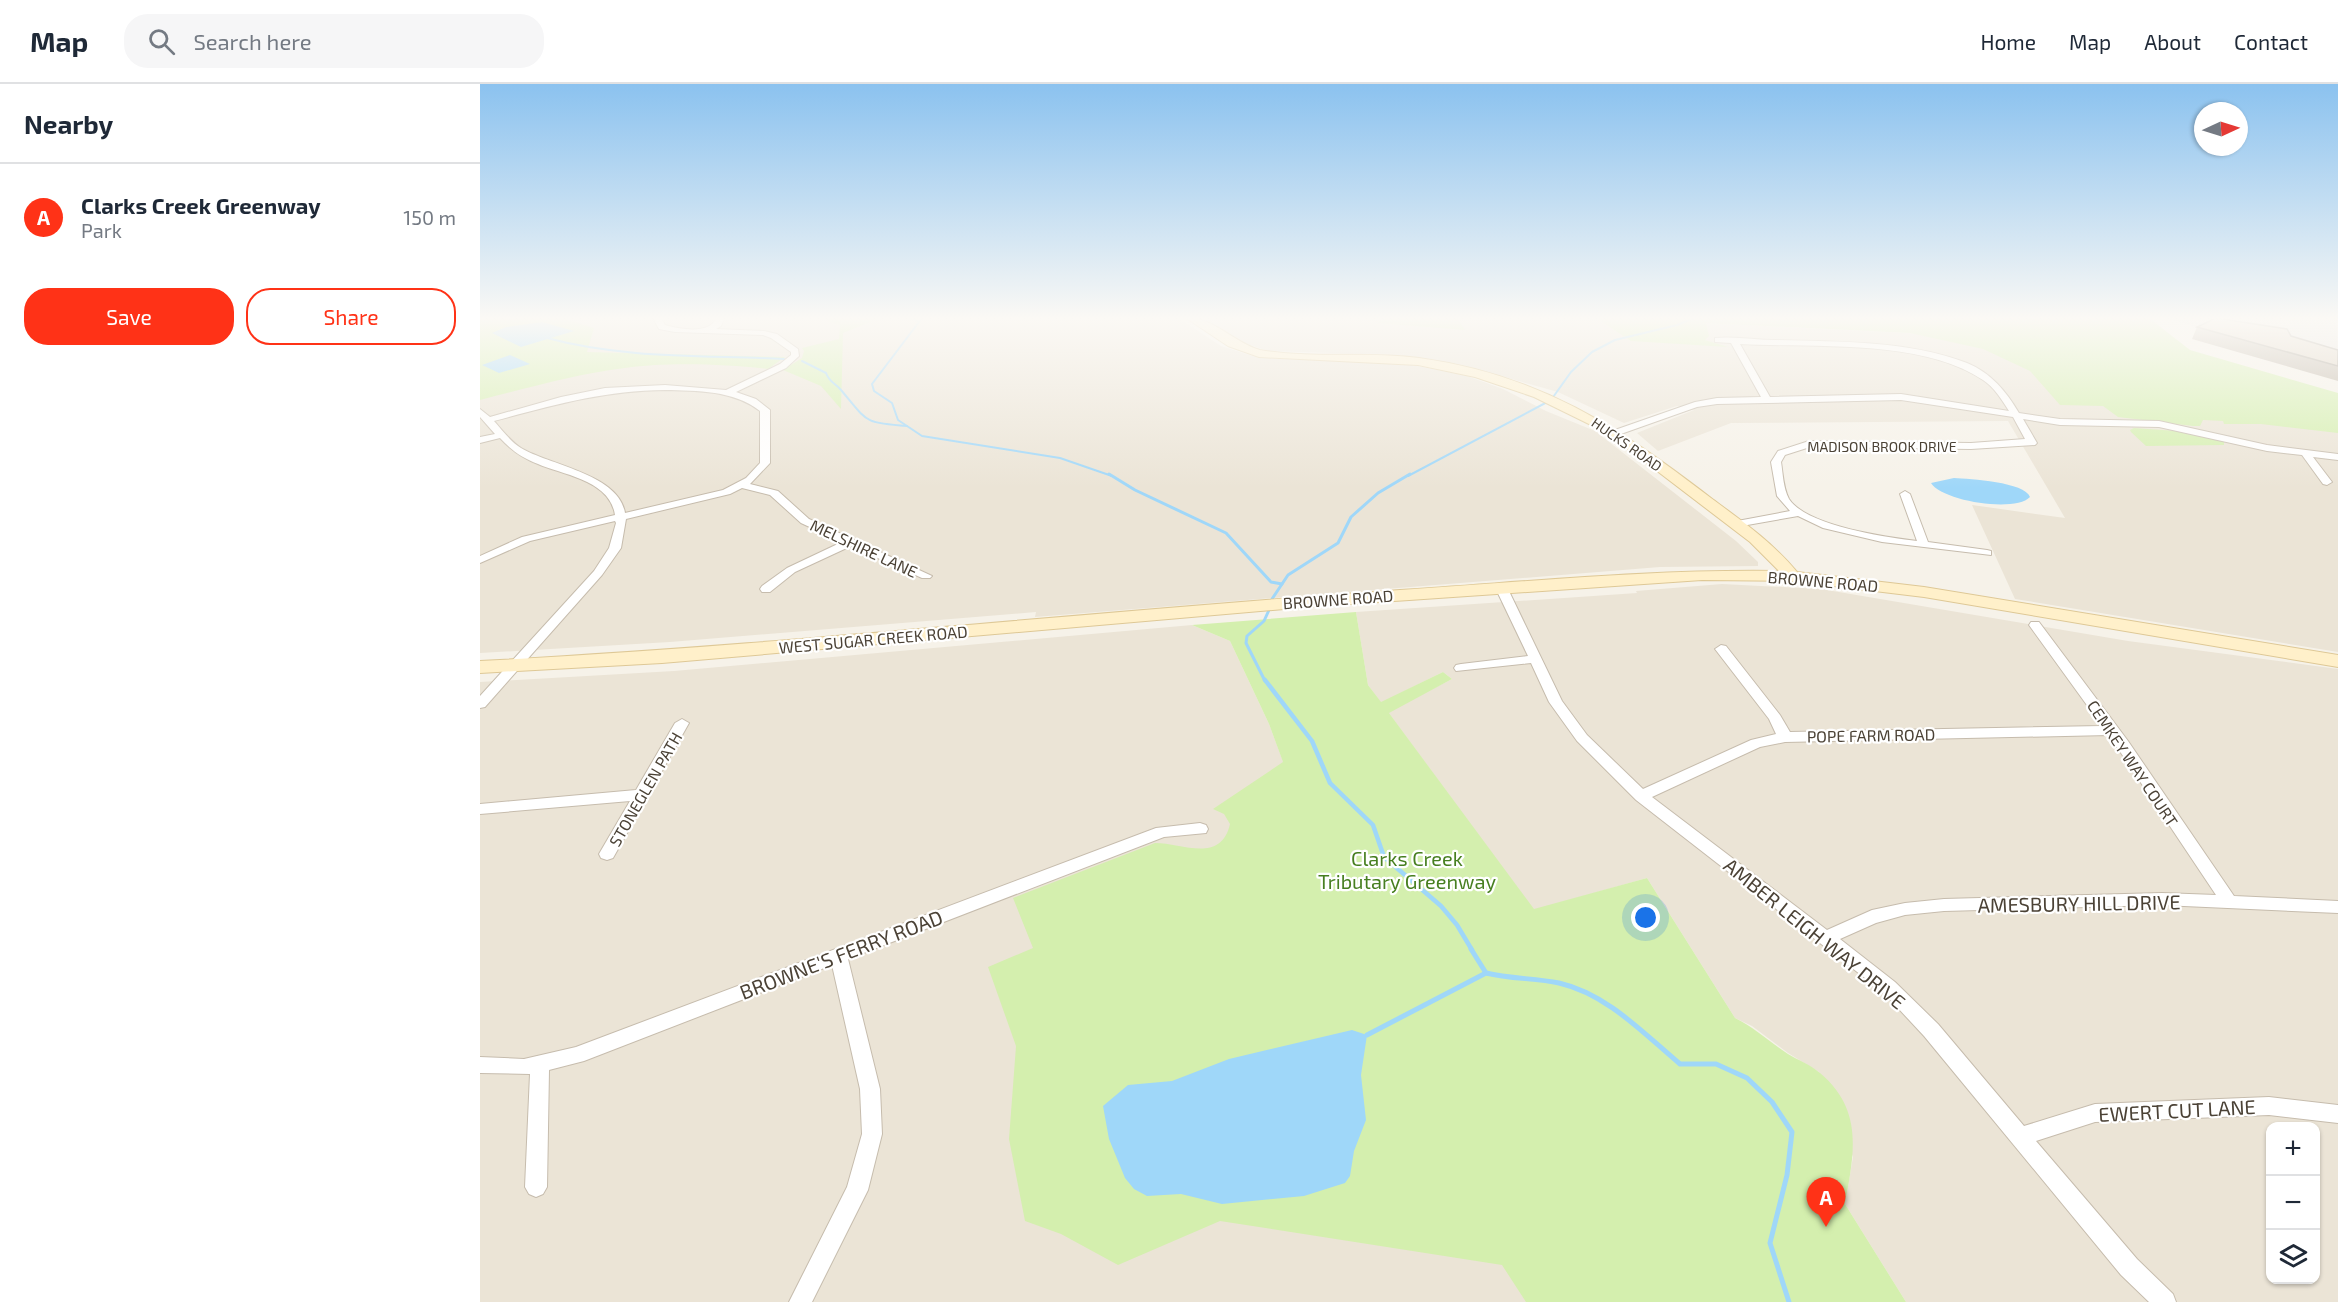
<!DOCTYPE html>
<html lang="en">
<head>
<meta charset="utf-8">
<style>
	:root { --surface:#fff; --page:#f6f6f7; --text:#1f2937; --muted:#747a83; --line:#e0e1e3; --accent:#ff3217 }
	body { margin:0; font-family:"Exo 2",sans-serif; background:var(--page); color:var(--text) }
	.controls { position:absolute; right:18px; bottom:18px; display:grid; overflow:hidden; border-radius:12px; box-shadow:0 2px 4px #0004 }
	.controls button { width:54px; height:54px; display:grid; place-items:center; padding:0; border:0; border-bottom:2px solid var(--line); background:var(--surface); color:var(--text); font:30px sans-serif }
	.compass { position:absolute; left:1714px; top:18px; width:54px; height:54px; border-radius:50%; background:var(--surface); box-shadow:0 2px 4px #0004; rotate:86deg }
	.you { position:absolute; left:1166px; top:834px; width:21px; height:21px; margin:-15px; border:4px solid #fff; border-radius:50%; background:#1a73e8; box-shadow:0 0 0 9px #1a73e833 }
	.badge { display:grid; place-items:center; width:39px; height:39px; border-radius:50%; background:var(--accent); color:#fff; font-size:20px; font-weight:700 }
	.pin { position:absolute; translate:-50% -50px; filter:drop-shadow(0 2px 3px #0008) }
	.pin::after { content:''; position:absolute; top:32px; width:21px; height:18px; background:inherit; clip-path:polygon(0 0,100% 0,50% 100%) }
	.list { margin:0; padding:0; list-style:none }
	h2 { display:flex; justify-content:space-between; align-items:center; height:78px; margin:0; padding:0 24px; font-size:26px }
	h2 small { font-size:20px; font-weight:400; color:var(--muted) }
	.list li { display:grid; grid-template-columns:39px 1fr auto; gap:18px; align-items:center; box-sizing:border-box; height:108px; padding:0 24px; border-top:2px solid var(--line) }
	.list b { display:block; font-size:22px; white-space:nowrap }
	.list p { margin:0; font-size:20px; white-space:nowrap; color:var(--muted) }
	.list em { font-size:20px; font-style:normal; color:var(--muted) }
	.actions { display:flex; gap:12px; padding:18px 24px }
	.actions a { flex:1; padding:14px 0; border:2px solid var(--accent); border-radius:24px; text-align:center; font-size:21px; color:var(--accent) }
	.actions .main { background:var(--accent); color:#fff }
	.icon { flex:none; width:33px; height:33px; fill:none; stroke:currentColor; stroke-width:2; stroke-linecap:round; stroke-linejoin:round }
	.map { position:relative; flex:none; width:1858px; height:1218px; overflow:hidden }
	header { display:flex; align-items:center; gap:36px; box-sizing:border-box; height:84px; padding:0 30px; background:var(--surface); border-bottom:2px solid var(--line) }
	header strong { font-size:28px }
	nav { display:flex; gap:33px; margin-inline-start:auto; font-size:21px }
	.search { width:420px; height:54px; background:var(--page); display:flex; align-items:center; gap:15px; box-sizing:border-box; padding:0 21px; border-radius:24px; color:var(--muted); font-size:22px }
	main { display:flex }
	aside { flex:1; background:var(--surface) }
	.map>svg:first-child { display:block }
	.residential { fill:#ebe4d6; fill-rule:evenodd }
	.green { fill:#d4efae }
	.parking { fill:#e7e4e1 }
	.water { fill:#9fd7f9 }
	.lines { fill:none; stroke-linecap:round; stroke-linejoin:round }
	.stream-far3 { stroke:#9fd7f9; stroke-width:2 }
	.stream-far2 { stroke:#9fd7f9; stroke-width:3 }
	.stream-far1 { stroke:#9fd7f9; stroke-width:4.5 }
	.stream { stroke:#9fd7f9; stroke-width:5 }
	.street-casing { stroke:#c6bcad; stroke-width:2 }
	.secondary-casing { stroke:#dec896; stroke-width:2 }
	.street { fill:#fff; fill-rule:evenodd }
	.secondary { fill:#fff0ca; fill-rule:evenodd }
	.wall { fill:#bdb3a5 }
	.building { fill:#dcd0c0; stroke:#9a9286; stroke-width:1.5 }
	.labels { text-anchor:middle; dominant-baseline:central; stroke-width:4.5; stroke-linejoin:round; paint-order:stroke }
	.far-street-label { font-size:14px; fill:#4b4236; stroke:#fff }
	.street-label { font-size:16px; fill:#4b4236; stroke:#fff }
	.near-park-label { font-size:20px; fill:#477f20; stroke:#fff }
	.near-street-label { font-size:20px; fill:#4b4236; stroke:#fff }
</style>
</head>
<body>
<header>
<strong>Map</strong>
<div class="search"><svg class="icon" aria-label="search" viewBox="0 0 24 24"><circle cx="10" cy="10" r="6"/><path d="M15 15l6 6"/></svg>Search here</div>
<nav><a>Home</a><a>Map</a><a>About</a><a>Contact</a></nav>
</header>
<main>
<aside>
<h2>Nearby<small></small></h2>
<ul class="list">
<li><span class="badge">A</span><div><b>Clarks Creek Greenway</b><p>Park</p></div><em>150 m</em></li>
</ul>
<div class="actions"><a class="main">Save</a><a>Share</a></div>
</aside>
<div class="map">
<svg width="1858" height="1218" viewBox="0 0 1858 1218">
	<rect width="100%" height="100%" fill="#f6f2e9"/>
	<g class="residential">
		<polygon points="0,234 698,234 741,262 779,274 927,280 987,292 1023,305 1066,327 1115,347 1256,457 1278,478 1278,482 1180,483 555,533 556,528 190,558 0,569"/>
		<polygon points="720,234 1203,234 1204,238 1504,253 1686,336 1858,336 1858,568 1535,515 1492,421 1585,434 1528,337 1251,339 1178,367 1157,349 1214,326 1197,322 1144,339 1078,308 985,282 913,271 788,267 758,257"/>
		<path d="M1242 500 1341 505 1648 557 1858 585V1218H1426L1365 1120 1373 1073 1339 988 1308 969 1272 942 1255 934 1167 794 1054 826 908 628 972 595 963 588 901 619 888 601 876 528 1157 509 1156 507ZM1790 1042H1836V1196H1790Z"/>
		<polygon points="712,541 750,557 789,640 879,881 1292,1218 0,1218 0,598 194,587"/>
	</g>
	<g class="green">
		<path d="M82 234 114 244 107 268 305 273 288 285C245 280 187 278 145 284 96 290 48 304 0 316V235Z"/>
		<polygon points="340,234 400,234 363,249 361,325 341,302 303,286 322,274 324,267 322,264 359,255 360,241"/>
		<polygon points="904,234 977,234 985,246 898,239"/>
		<polygon points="1116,234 1669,234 1710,266 1858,309 1858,349 1781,340 1744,340 1743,337 1723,336 1720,342 1713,342 1638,333 1623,322 1580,321 1550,287 1503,265 1430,249 1226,239 1229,252 1225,256 1248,263 1151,257"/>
		<polygon points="1654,344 1697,347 1744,358 1744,361 1666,362 1651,348 1650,346"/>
		<path d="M876 528 888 601 901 618 963 588 972 595 909 629 1054 825 1167 794 1255 934C1275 944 1290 958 1308 970 1318 976 1331 981 1340 989 1384 1026 1374 1070 1365 1120L1426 1218H1046L1022 1181 740 1137 638 1181 581 1150 545 1137 529 1055 536 962 508 883 553 864 533 814 675 759C702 759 741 780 750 740L744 730 733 725 803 678 789 640 750 557 712 541Z"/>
	</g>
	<polygon class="parking" points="1685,234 1857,234 1858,276 1716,243"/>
	<g class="water">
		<polygon points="62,238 94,247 41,263 12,249 26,243"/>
		<polygon points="30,271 50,280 19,289 2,281"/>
		<path d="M1474 394C1490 395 1545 398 1550 413 1535 429 1462 417 1451 399Z"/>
		<polygon points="872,946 887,951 881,991 886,1036 874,1067 870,1092 865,1099 824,1112 742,1120 701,1110 667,1112 654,1105 645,1094 629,1055 623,1022 648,1001 692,997 749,975"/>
	</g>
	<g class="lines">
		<g class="stream-far3">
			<polyline points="431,234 438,237"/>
			<polyline points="442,234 392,300 394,307 412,319 418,336 442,352 580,374 632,392"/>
			<path d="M67 254C145 275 224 271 304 275"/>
			<path d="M322 277 346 289C349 298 355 299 361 306 388 338 383 339 427 342"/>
			<polyline points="928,392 1071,316 1091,288 1112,268 1135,256 1197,241 1214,234"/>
		</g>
		<g class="stream-far2">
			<polyline points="629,390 655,406 746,449 791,498 802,500"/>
			<polyline points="792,515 808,491 858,459 871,433 898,409 930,390"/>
			<polyline points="785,597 766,559 767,552 784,537 789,526"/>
		</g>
		<polyline class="stream-far1" points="785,596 832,657 850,699 893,741 904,773 961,822 977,841 992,866"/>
		<g class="stream">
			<path d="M991 865 1006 889C1030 895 1055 894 1079 899 1127 910 1163 949 1200 980H1236L1267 994 1292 1018 1312 1048 1307 1091 1290 1159 1309 1218"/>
			<polyline points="887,951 1006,889"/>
		</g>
		<g class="street-casing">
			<g id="street">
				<path d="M173 234H181L185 241C199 245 230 251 236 234H244L241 242 236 245 284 247 297 250 318 265 319 272 306 284 256 308 276 315 290 326V379L270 400 298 407 329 435 452 492 450 494H442L371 462 315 488 290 508H282L280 505 282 502 307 484 362 458 321 439 290 411 262 404 250 410 146 435 141 464 122 491 5 623 0 624V612L114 487 129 464 136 439 135 437 50 457 0 479V472L42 453 135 431C130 396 83 391 58 380 42 374 31 366 20 354L0 359V353L15 350 0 333V325L10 333 81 313 125 304 185 301 246 306 300 280 311 271V268L291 254 283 251 195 248 179 245ZM185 306C218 307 253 306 280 327V379L266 394 243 406 145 429C139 390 69 381 41 364 31 358 22 346 14 337 74 321 122 307 185 306Z"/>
				<path d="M1235 254C1254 252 1276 256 1295 256 1358 258 1427 256 1487 279 1511 289 1526 307 1539 329L1580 335 1679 337 1787 361 1858 370V376L1833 373 1852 398 1847 401 1843 400 1822 371 1787 367 1679 343 1580 341 1543 335 1557 359 1555 361 1491 365 1330 363 1305 371 1301 378C1303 390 1303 404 1309 415 1327 442 1405 453 1437 457L1420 410 1425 407 1430 410 1448 458 1507 466 1511 467V471L1402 458 1343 444 1318 432 1256 443 1251 440 1252 438 1310 427 1297 412 1291 378 1298 367 1329 357 1491 359 1545 355 1533 333 1421 316 1237 320 1217 323 1138 351H1132V347L1215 318 1237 314 1281 313 1251 259 1235 258ZM1260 260C1332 264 1441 254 1503 296 1514 303 1522 316 1529 327L1421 310 1290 313Z"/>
				<path d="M1021 499 1027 503 1082 617 1107 651 1163 705 1271 656 1296 650 1289 635 1235 565 1241 561 1246 562 1300 631 1310 648 1622 642 1549 541 1551 538H1559L1648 657 1754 812 1858 817V829L1682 821 1464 827 1425 831 1396 839 1360 855 1415 898 1458 940 1544 1042 1615 1020 1789 1013 1858 1021V1039L1789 1031 1615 1038 1556 1057 1657 1175 1693 1210 1696 1218H1669L1641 1191 1444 952 1403 908 1156 716 1097 657 1069 618 1051 579 976 587 974 584 976 581 981 580 1048 572 1015 503ZM1629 651 1736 811 1682 809 1464 815 1425 819 1392 826 1347 846 1172 713 1280 663 1305 658Z"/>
				<polygon points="202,635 209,639 133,774 127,776 121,774 119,770 150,717 0,730 0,720 156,706 195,639"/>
				<polygon points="720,739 726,741 728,745 726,749 684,753 368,875 400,1005 402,1050 388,1106 332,1218 309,1218 367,1103 382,1050 380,1005 352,881 104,977 69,986 67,1103 63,1110 56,1113 49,1110 45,1103 50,990 0,989 0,973 44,975 96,963 676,744"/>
			</g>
		</g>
		<g class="secondary-casing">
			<path id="secondary" d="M706 234C733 233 755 259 780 266 833 275 887 267 939 274 1060 291 1137 342 1231 414 1262 437 1292 458 1317 488L1444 503 1858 571V583L1444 513 1312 497 1222 496 827 523 182 579 0 589V577C307 561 613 527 920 506 1046 498 1172 485 1299 487L1270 458 1147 364 1111 341 1054 313 995 293 938 281 779 273 748 262Z"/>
		</g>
		<use href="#street" class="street"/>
		<use href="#secondary" class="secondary"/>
	</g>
	<polygon class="wall" points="1717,243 1858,266 1858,297 1712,255"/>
	<polygon class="building" points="1736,234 1807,245 1811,252 1858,266 1858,282 1717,243"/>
	<linearGradient id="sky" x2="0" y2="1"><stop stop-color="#8bc2ef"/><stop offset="0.58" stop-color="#fbf9f5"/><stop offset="1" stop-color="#fbf9f5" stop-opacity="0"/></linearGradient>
	<rect width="1858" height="404" fill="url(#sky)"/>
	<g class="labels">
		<g class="far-street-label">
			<text transform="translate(1147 360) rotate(35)">HUCKS ROAD</text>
			<text x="1402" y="362">MADISON BROOK DRIVE</text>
		</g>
		<g class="street-label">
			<text transform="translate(384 464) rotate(25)">MELSHIRE LANE</text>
			<text transform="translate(1343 497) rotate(5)">BROWNE ROAD</text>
			<text transform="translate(858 515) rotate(-4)">BROWNE ROAD</text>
			<text transform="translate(393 555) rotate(-5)">WEST SUGAR CREEK ROAD</text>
			<text transform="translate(1391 651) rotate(-1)">POPE FARM ROAD</text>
			<text transform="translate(1653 679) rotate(56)">CEMKEY WAY COURT</text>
			<text transform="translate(165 705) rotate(-60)">STONEGLEN PATH</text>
		</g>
		<g class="near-park-label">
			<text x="927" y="774">Clarks Creek<tspan x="927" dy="23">Tributary Greenway</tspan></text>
		</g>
		<g class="near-street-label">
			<text transform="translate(1599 819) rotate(-1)">AMESBURY HILL DRIVE</text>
			<text transform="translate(1335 849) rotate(39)">AMBER LEIGH WAY DRIVE</text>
			<text transform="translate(361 870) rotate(-21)">BROWNE'S FERRY ROAD</text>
			<text transform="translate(1697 1026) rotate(-3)">EWERT CUT LANE</text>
		</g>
	</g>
</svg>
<div class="controls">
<button>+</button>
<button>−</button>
<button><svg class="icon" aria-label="layers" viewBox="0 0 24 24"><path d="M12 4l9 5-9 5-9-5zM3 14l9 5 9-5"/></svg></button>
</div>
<svg class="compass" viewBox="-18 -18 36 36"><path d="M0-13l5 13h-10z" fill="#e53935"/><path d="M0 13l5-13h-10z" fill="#747a83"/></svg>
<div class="you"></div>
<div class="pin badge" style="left:1346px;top:1143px">A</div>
</div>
</main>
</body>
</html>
